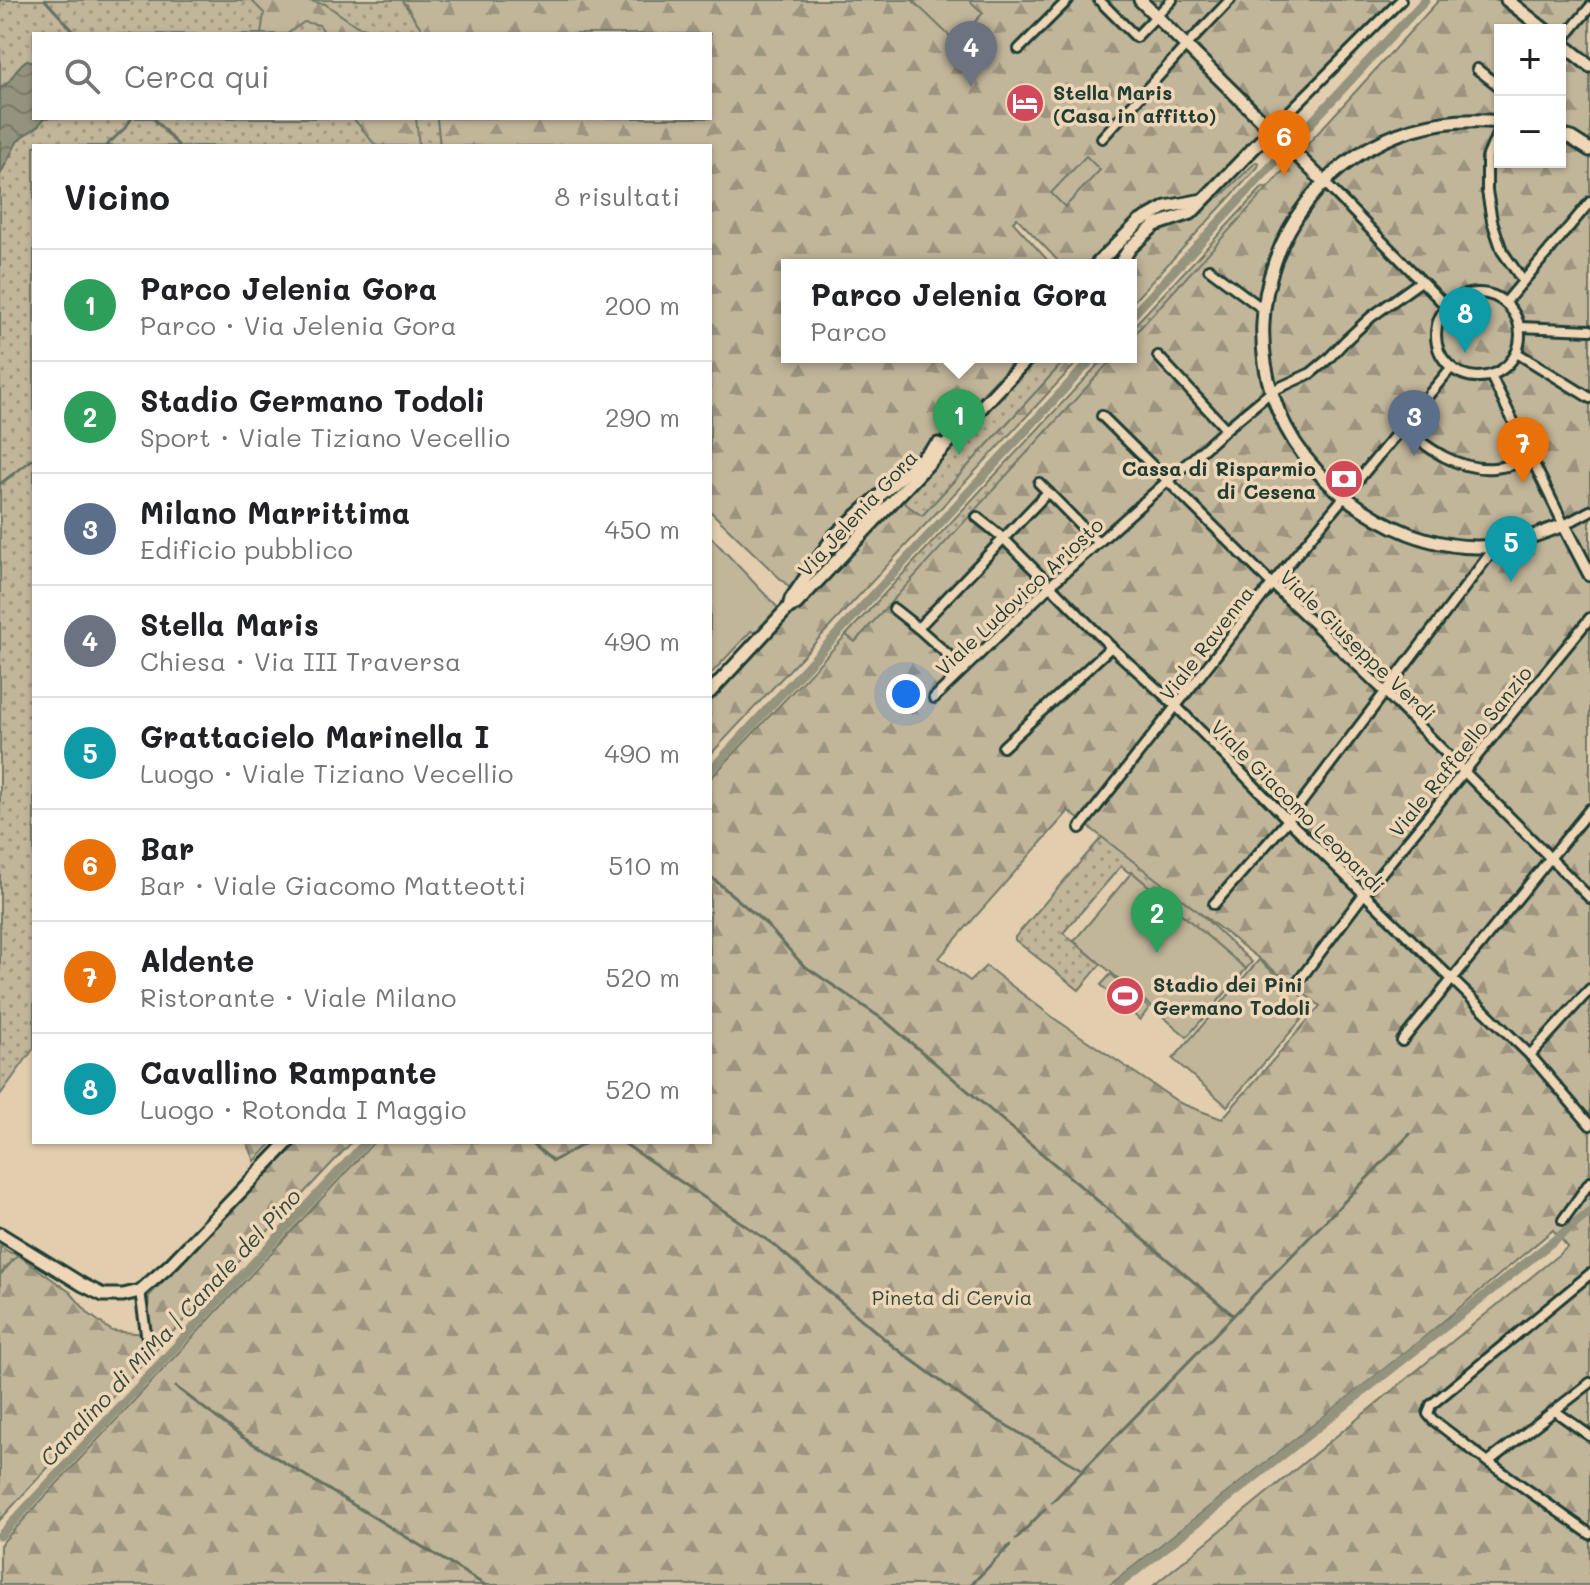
<!DOCTYPE html>
<html lang="it">
<head>
<meta charset="utf-8">
<style>
	:root { --surface:#fff; --page:#f2f2f2; --text:#202124; --muted:#757577; --line:#e0e0e0; --accent:#b45309 }
	body { margin:0; font-family:Mali,sans-serif; background:var(--page); color:var(--text) }
	.controls { position:absolute; right:24px; top:24px; display:grid; overflow:hidden; border-radius:0px; box-shadow:0 2px 6px #0004 }
	.controls button { width:72px; height:72px; display:grid; place-items:center; padding:0; border:0; border-bottom:2px solid var(--line); background:var(--surface); color:var(--text); font:40px sans-serif }
	.you { position:absolute; left:906px; top:694px; width:28px; height:28px; margin:-20px; border:6px solid #fff; border-radius:50%; background:#1a73e8; box-shadow:0 0 0 12px #1a73e833 }
	.badge { display:grid; place-items:center; width:52px; height:52px; border-radius:50%; background:var(--accent); color:#fff; font-size:26px; font-weight:700 }
	.pin { position:absolute; translate:-50% -66px; filter:drop-shadow(0 2px 4px #0008) }
	.pin::after { content:''; position:absolute; top:42px; width:28px; height:24px; background:inherit; clip-path:polygon(0 0,100% 0,50% 100%) }
	.popup { position:absolute; left:781px; top:259px; width:356px; height:104px; box-sizing:border-box; display:grid; place-content:center; border-radius:0px; background:var(--surface); filter:drop-shadow(0 2px 6px #0005); font-size:26px; white-space:nowrap; color:var(--muted) }
	.popup b { font-size:30px; color:var(--text) }
	.popup::after { content:''; position:absolute; left:50%; top:100%; margin-left:-16px; border:16px solid transparent; border-top-color:var(--surface) }
	.list { margin:0; padding:0; list-style:none }
	h2 { display:flex; justify-content:space-between; align-items:center; height:104px; margin:0; padding:0 32px; font-size:34px }
	h2 small { font-size:26px; font-weight:400; color:var(--muted) }
	.list li { display:grid; grid-template-columns:52px 1fr auto; gap:24px; align-items:center; box-sizing:border-box; height:112px; padding:0 32px; border-top:2px solid var(--line) }
	.list b { display:block; font-size:30px; white-space:nowrap }
	.list p { margin:0; font-size:26px; white-space:nowrap; color:var(--muted) }
	.list em { font-size:26px; font-style:normal; color:var(--muted) }
	.icon { flex:none; width:44px; height:44px; fill:none; stroke:currentColor; stroke-width:2; stroke-linecap:round; stroke-linejoin:round }
	.map { position:relative; flex:none; width:1590px; height:1585px; overflow:hidden }
	.search { position:absolute; background:var(--surface); box-shadow:0 2px 6px #0004; left:32px; top:32px; width:680px; height:88px; display:flex; align-items:center; gap:20px; box-sizing:border-box; padding:0 28px; border-radius:0px; color:var(--muted); font-size:30px }
	.panel { position:absolute; background:var(--surface); box-shadow:0 2px 6px #0004; left:32px; top:144px; width:680px; height:1000px; border-radius:0px }
	.map>svg:first-child { display:block }
	.green { fill:url(#green-dots); stroke:#707967; stroke-width:2 }
	.forest { fill:url(#forest-firs); stroke:#707967; stroke-width:2; fill-rule:evenodd }
	.pitch { fill:#c1b59a; stroke:#707967; stroke-width:2 }
	.water { fill:url(#water-waves); stroke:#657160; stroke-width:2 }
	.lines { fill:none; stroke-linecap:round; stroke-linejoin:round }
	.stream { stroke:#657160; stroke-width:3 }
	.canal { stroke:#94937d; stroke-width:9 }
	.street-casing { stroke:#1f3d34; stroke-width:14 }
	.secondary-casing { stroke:#1f3d34; stroke-width:17 }
	.street { stroke:#eed6b6; stroke-width:8 }
	.secondary { stroke:#eed6b6; stroke-width:11 }
	.labels { text-anchor:middle; dominant-baseline:central; stroke-width:7; stroke-linejoin:round; paint-order:stroke }
	.poi-label { font-size:20px; font-weight:bold; fill:#1f3d34; stroke:#eed6b6; text-anchor:start }
	.street-label { font-size:20px; fill:#1f3d34; stroke:#eed6b6 }
	.park-label { font-size:20px; fill:#2f493e; stroke:#eed6b6 }
	.water-label { font-size:22px; font-style:italic; fill:#314a3f; stroke:#eed6b6 }
</style>
</head>
<body>
<div class="map">
<svg width="1590" height="1585" viewBox="0 0 1590 1585">
	<defs>
		<pattern id="green-dots" width="8" height="8" patternUnits="userSpaceOnUse" patternTransform="scale(2)"><rect width="8" height="8" fill="#c1b59a"/><path d="M2 2h.1M6 6h.1" fill="none" stroke="#9c947e" stroke-width="1.8" stroke-linecap="round"/></pattern>
		<pattern id="forest-firs" width="22" height="20" patternUnits="userSpaceOnUse" patternTransform="scale(2)"><rect width="22" height="20" fill="#c1b59a"/><path d="M5 1l3.5 6h-7zM16 11l3.5 6h-7z" fill="#9c947e"/></pattern>
		<pattern id="water-waves" width="16" height="10" patternUnits="userSpaceOnUse" patternTransform="scale(2)"><rect width="16" height="10" fill="#94937d"/><path d="M0 5q4-4 8 0t8 0" fill="none" stroke="#787967"/></pattern>
	</defs>
	<rect width="100%" height="100%" fill="#e2cdae"/>
	<filter id="ink" filterUnits="userSpaceOnUse"><feTurbulence type="fractalNoise" baseFrequency=".0125" numOctaves="2"/><feDisplacementMap in="SourceGraphic" scale="16" xChannelSelector="R" yChannelSelector="G"/><feConvolveMatrix kernelMatrix="1 2 1 2 8 2 1 2 1" color-interpolation-filters="sRGB"/></filter>
	<g filter="url(#ink)">
		<g class="green">
			<polygon points="0,0 402,0 425,34 34,34 34,118 437,118 440,146 34,146 34,1048 0,1095"/>
			<polygon points="1263,187 1272,191 1131,344 1131,329"/>
			<polygon points="1036,357 1068,357 921,517 899,499"/>
			<polygon points="1105,357 1119,357 855,642 846,635"/>
			<polygon points="1109,829 1252,962 1246,969 1132,872 1128,872 1121,866 1063,933 1101,964 1079,990 1015,940 1015,937"/>
			<polygon points="0,1246 9,1252 18,1255 0,1275"/>
		</g>
		<g class="forest">
			<polygon points="251,0 305,0 325,4 357,26 390,34 326,34 319,25 304,22 287,34 261,34 264,13"/>
			<polygon points="402,0 1401,0 1214,200 1221,196 1256,162 1259,163 1258,167 1131,304 1131,265 1062,265 1017,218 1013,222 1052,265 787,265 787,357 1018,357 954,424 830,535 792,590 710,511 710,146 440,146 437,118 710,118 710,34 425,34"/>
			<path d="M1439 0H1590V1585H1154L1568 1247 1553 1230 1422 1339 1110 1585H0V1545L374 1142H710V779L846 635 855 642 1114 357H1131V338ZM1500 30H1560V162H1500ZM1067 810 1320 1006 1222 1119 1180 1103 1055 1019 986 966 970 981 939 958 1067 813Z"/>
			<polygon points="353,118 416,118 419,146 376,146"/>
			<polygon points="1068,357 1082,357 710,755 710,702 899,499 922,516"/>
			<polygon points="945,442 794,600 840,536"/>
			<polygon points="247,1142 273,1142 255,1161"/>
			<polygon points="296,1142 352,1142 149,1357 0,1520 0,1275 18,1255 70,1292 89,1314 112,1331 146,1334 149,1296"/>
		</g>
		<g class="pitch">
			<polygon points="917,0 969,0 983,13 956,42 914,2"/>
			<polygon points="1086,156 1100,170 1065,207 1051,193"/>
			<polygon points="710,536 778,608 775,615 756,633 751,631 710,675"/>
			<polygon points="1132,872 1246,969 1187,1037 1074,941"/>
			<polygon points="1259,960 1313,1006 1227,1106 1173,1059"/>
			<polygon points="1111,974 1149,1008 1140,1020 1101,985"/>
		</g>
		<path class="water" d="M27 60 34 62V118H45L36 128 23 136 17 142 0 175V88C14 82 14 67 27 60Z"/>
		<g class="lines">
			<g class="stream">
				<polyline points="45,0 76,34"/>
				<polyline points="153,118 179,146"/>
				<polyline points="106,146 125,128 132,118"/>
				<polyline points="0,484 34,458"/>
				<polyline points="710,876 765,923 803,965 884,1020 1233,1315"/>
				<polyline points="530,1142 553,1161 588,1142"/>
				<polyline points="622,1142 773,1244 894,1347 980,1410 1083,1470"/>
				<polyline points="176,1387 242,1437 485,1585"/>
				<polyline points="1052,1502 1410,1134"/>
				<polyline points="1016,1539 1045,1509"/>
				<polyline points="971,1585 1010,1545"/>
			</g>
			<g class="canal">
				<polyline points="1131,317 1425,0"/>
				<polyline points="710,771 1094,357"/>
				<polyline points="0,1536 366,1142"/>
				<polyline points="1118,1585 1590,1212"/>
			</g>
			<g class="street-casing">
				<g id="street">
					<polyline points="1099,0 1136,37 1172,0"/>
					<polyline points="1560,43 1590,7"/>
					<polyline points="1019,49 1068,0"/>
					<polyline points="1477,69 1500,87"/>
					<polyline points="1500,127 1487,158 1487,191 1492,221 1502,251 1523,281"/>
					<polyline points="1271,130 1401,0"/>
					<polyline points="1102,138 1186,46 1230,0"/>
					<polyline points="1324,182 1447,307"/>
					<polyline points="1209,269 1263,309"/>
					<circle cx="1478" cy="335" r="42"/>
					<polyline points="1505,303 1590,202"/>
					<polyline points="1520,327 1590,330"/>
					<polyline points="1517,353 1590,398"/>
					<polyline points="1158,356 1226,429"/>
					<polyline points="1491,376 1564,525 1590,511"/>
					<polyline points="1102,416 1272,584 1384,691 1590,898"/>
					<path d="M1402 427C1429 449 1458 471 1494 468 1506 467 1520 463 1532 460"/>
					<polyline points="1039,483 1048,492"/>
					<polyline points="977,517 1003,538 1111,647 1176,706 1288,820 1530,1055 1590,1125"/>
					<polyline points="894,609 918,628"/>
					<polyline points="964,669 918,628 1048,492 1097,542"/>
					<polyline points="934,698 1055,581 1226,429 1272,391 1311,373 1328,359 1345,341 1371,317 1421,281"/>
					<polyline points="1003,747 1111,647"/>
					<polyline points="1080,828 1272,584 1451,368"/>
					<polyline points="1214,904 1288,820 1496,546"/>
					<polyline points="1298,982 1364,894 1590,618"/>
					<polyline points="1402,1041 1590,809"/>
					<polyline points="1530,1055 1590,989"/>
					<polyline points="1563,1220 1590,1182"/>
					<polyline points="1590,1274 1431,1405 1428,1414 1433,1420 1488,1462 1590,1534"/>
					<polyline points="140,1291 146,1334"/>
					<polyline points="1555,1411 1590,1436"/>
					<polyline points="1488,1462 1590,1383"/>
				</g>
			</g>
			<g class="secondary-casing">
				<g id="secondary">
					<polyline points="1140,0 1324,182"/>
					<polyline points="1507,0 1545,30"/>
					<polyline points="1560,42 1590,66"/>
					<path d="M1500 122C1275 100 1172 384 1362 509 1401 535 1447 551 1494 546 1518 543 1541 533 1564 525L1590 575"/>
					<polyline points="1560,135 1571,138 1590,150"/>
					<polyline points="1096,265 1139,222 1166,207 1203,200"/>
					<polyline points="1119,265 1130,248 1155,225 1191,213 1271,130"/>
					<polyline points="789,607 791,599 834,536 938,444"/>
					<polyline points="710,692 789,607 796,604 1029,357"/>
					<polyline points="0,1234 83,1285 103,1295 123,1295 140,1291 170,1265 288,1142"/>
				</g>
			</g>
			<use href="#street" class="street"/>
			<use href="#secondary" class="secondary"/>
		</g>
	</g>
	<defs>
		<g id="hotel-disc" transform="scale(2)"><circle r="9.5" fill="#d1495b" stroke="#eed6b6"/><path d="M-6-4.5h1.5V1H6V5H4.5V3h-9V5H-6ZM-4 0a1.8 1.8 0 1 1 3.6 0ZM.5 0V-2.5h3Q6-2.5 6 0Z" fill="#fff"/></g>
		<g id="bank-disc" transform="scale(2)"><circle r="9.5" fill="#d1495b" stroke="#eed6b6"/><path d="M-6-4H6V4H-6ZM0-2.3a2.3 2.3 0 1 0 0 4.6a2.3 2.3 0 1 0 0-4.6Z" fill="#fff"/></g>
		<g id="stadium-disc" transform="scale(2)"><circle r="9.5" fill="#d1495b" stroke="#eed6b6"/><path d="M0-5a6.5 5 0 1 0 0 10a6.5 5 0 1 0 0-10ZM-3.5-1.8h7v3.6h-7Z" fill="#fff"/></g>
	</defs>
	<g fill-rule="evenodd">
		<use href="#hotel-disc" x="1025" y="103"/>
		<use href="#bank-disc" x="1344" y="479"/>
		<use href="#stadium-disc" x="1125" y="996"/>
	</g>
	<g class="labels">
		<g class="poi-label">
			<text x="1053" y="92">Stella Maris<tspan x="1053" dy="23">(Casa in affitto)</tspan></text>
			<text x="1316" y="468" text-anchor="end">Cassa di Risparmio<tspan x="1316" dy="23">di Cesena</tspan></text>
			<text x="1153" y="984">Stadio dei Pini<tspan x="1153" dy="23">Germano Todoli</tspan></text>
		</g>
		<g class="street-label">
			<text transform="translate(857 513) rotate(-47)">Via Jelenia Gora</text>
			<text transform="translate(1019 596) rotate(-43)">Viale Ludovico Ariosto</text>
			<text transform="translate(1206 643) rotate(-52)">Viale Ravenna</text>
			<text transform="translate(1358 645) rotate(44)">Viale Giuseppe Verdi</text>
			<text transform="translate(1460 751) rotate(-51)">Viale Raffaello Sanzio</text>
			<text transform="translate(1298 806) rotate(45)">Viale Giacomo Leopardi</text>
		</g>
		<g class="park-label">
			<text x="952" y="1297">Pineta di Cervia</text>
		</g>
		<g class="water-label">
			<text transform="translate(170 1327) rotate(-47)">Canalino di MiMa | Canale del Pino</text>
		</g>
	</g>
</svg>
<div class="controls">
<button>+</button>
<button>−</button>
</div>
<div class="you"></div>
<div class="pin badge" style="left:959px;top:455px;background:#2e9e5b">1</div>
<div class="popup"><b>Parco Jelenia Gora</b>Parco</div>
<div class="pin badge" style="left:1157px;top:953px;background:#2e9e5b">2</div>
<div class="pin badge" style="left:1414px;top:456px;background:#5c6f8a">3</div>
<div class="pin badge" style="left:971px;top:87px;background:#6b7280">4</div>
<div class="pin badge" style="left:1511px;top:582px;background:#0f9aa8">5</div>
<div class="pin badge" style="left:1284px;top:176px;background:#e8710a">6</div>
<div class="pin badge" style="left:1523px;top:483px;background:#e8710a">7</div>
<div class="pin badge" style="left:1465px;top:353px;background:#0f9aa8">8</div>
<div class="search"><svg class="icon" aria-label="search" viewBox="0 0 24 24"><circle cx="10" cy="10" r="6"/><path d="M15 15l6 6"/></svg>Cerca qui</div>
<section class="panel">
<h2>Vicino<small>8 risultati</small></h2>
<ul class="list">
<li><span class="badge" style="background:#2e9e5b">1</span><div><b>Parco Jelenia Gora</b><p>Parco · Via Jelenia Gora</p></div><em>200 m</em></li>
<li><span class="badge" style="background:#2e9e5b">2</span><div><b>Stadio Germano Todoli</b><p>Sport · Viale Tiziano Vecellio</p></div><em>290 m</em></li>
<li><span class="badge" style="background:#5c6f8a">3</span><div><b>Milano Marrittima</b><p>Edificio pubblico</p></div><em>450 m</em></li>
<li><span class="badge" style="background:#6b7280">4</span><div><b>Stella Maris</b><p>Chiesa · Via III Traversa</p></div><em>490 m</em></li>
<li><span class="badge" style="background:#0f9aa8">5</span><div><b>Grattacielo Marinella I</b><p>Luogo · Viale Tiziano Vecellio</p></div><em>490 m</em></li>
<li><span class="badge" style="background:#e8710a">6</span><div><b>Bar</b><p>Bar · Viale Giacomo Matteotti</p></div><em>510 m</em></li>
<li><span class="badge" style="background:#e8710a">7</span><div><b>Aldente</b><p>Ristorante · Viale Milano</p></div><em>520 m</em></li>
<li><span class="badge" style="background:#0f9aa8">8</span><div><b>Cavallino Rampante</b><p>Luogo · Rotonda I Maggio</p></div><em>520 m</em></li>
</ul>
</section>
</div>
</body>
</html>
